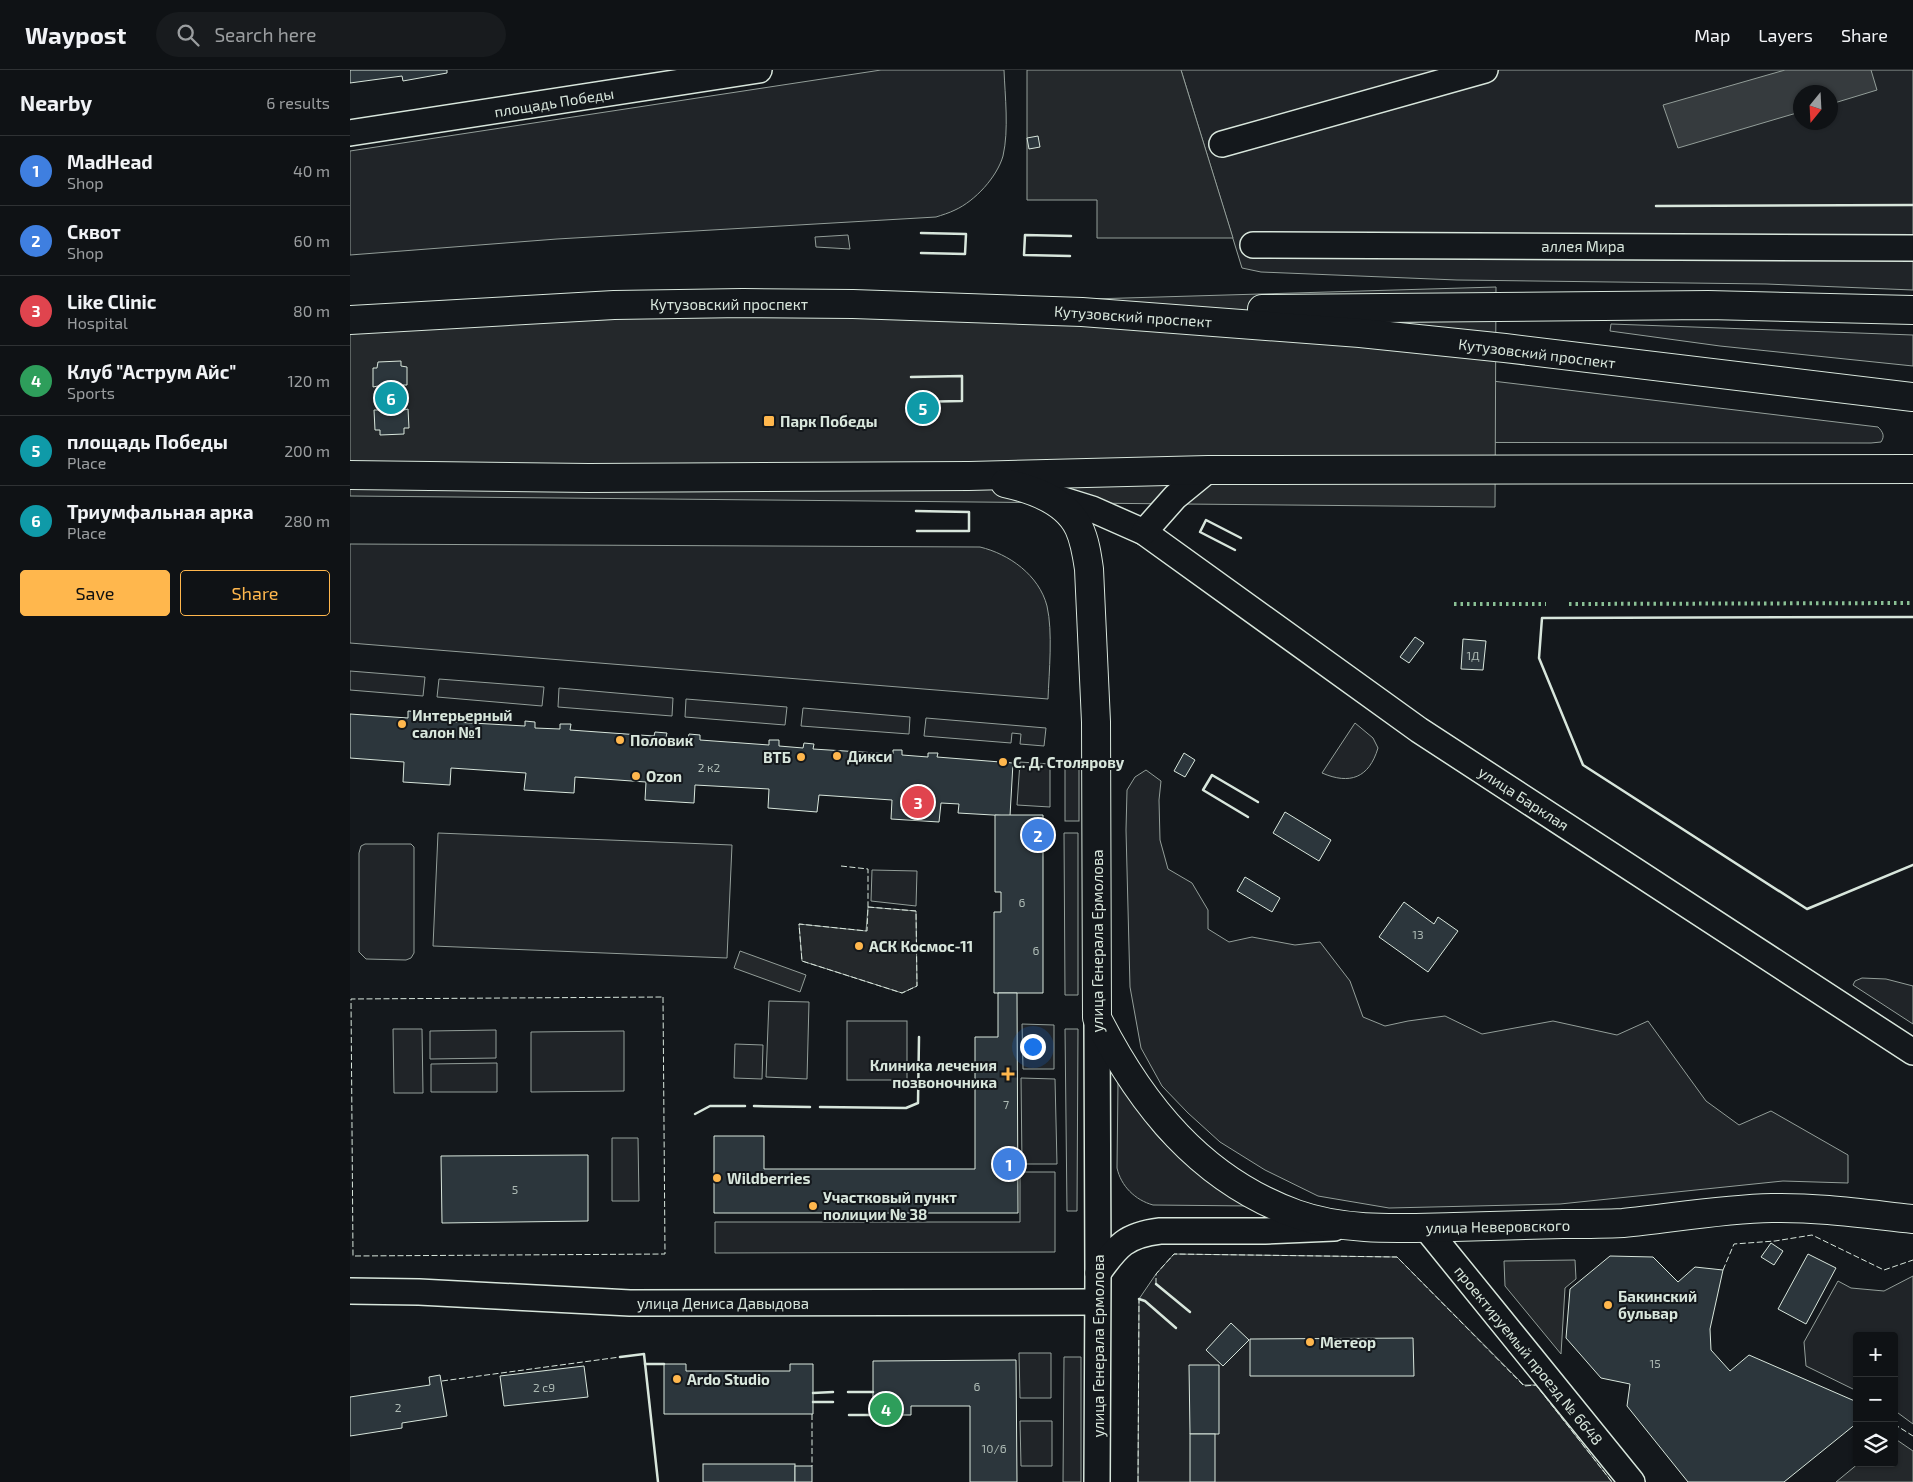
<!DOCTYPE html>
<html lang="en">
<head>
<meta charset="utf-8">
<style>
	:root { --surface:#0f1215; --page:#181b1e; --text:#f1f3f6; --muted:#9b9ea0; --line:#2f3234; --accent:#ffb74d }
	body { margin:0; font-family:"Exo 2",sans-serif; background:var(--page); color:var(--text) }
	.controls { position:absolute; right:15px; bottom:15px; display:grid; overflow:hidden; border-radius:5px; box-shadow:0 1px 4px #0004 }
	.controls button { width:45px; height:45px; display:grid; place-items:center; padding:0; border:0; border-bottom:1px solid var(--line); background:var(--surface); color:var(--text); font:25px sans-serif }
	.compass { position:absolute; left:1443px; top:15px; width:45px; height:45px; border-radius:50%; background:var(--surface); box-shadow:0 1px 4px #0004; rotate:198deg }
	.you { position:absolute; left:682px; top:976px; width:18px; height:18px; margin:-12px; border:4px solid #fff; border-radius:50%; background:#1a73e8; box-shadow:0 0 0 8px #1a73e833 }
	.badge { display:grid; place-items:center; width:32px; height:32px; border-radius:50%; background:var(--accent); color:#fff; font-size:16px; font-weight:700 }
	.pin { position:absolute; translate:-50% -50%; border:2px solid #fff; box-shadow:0 1px 5px #0006 }
	.list { margin:0; padding:0; list-style:none }
	h2 { display:flex; justify-content:space-between; align-items:center; height:65px; margin:0; padding:0 20px; font-size:21px }
	h2 small { font-size:16px; font-weight:400; color:var(--muted) }
	.list li { display:grid; grid-template-columns:32px 1fr auto; gap:15px; align-items:center; box-sizing:border-box; height:70px; padding:0 20px; border-top:1px solid var(--line) }
	.list b { display:block; font-size:19px; white-space:nowrap }
	.list p { margin:0; font-size:16px; white-space:nowrap; color:var(--muted) }
	.list em { font-size:16px; font-style:normal; color:var(--muted) }
	.actions { display:flex; gap:10px; padding:15px 20px }
	.actions a { flex:1; padding:11px 0; border:1px solid var(--accent); border-radius:5px; text-align:center; font-size:18px; color:var(--accent) }
	.actions .main { background:var(--accent); color:#111 }
	.icon { flex:none; width:28px; height:28px; fill:none; stroke:currentColor; stroke-width:2; stroke-linecap:round; stroke-linejoin:round }
	.map { position:relative; flex:none; width:1563px; height:1412px; overflow:hidden }
	header { display:flex; align-items:center; gap:30px; box-sizing:border-box; height:70px; padding:0 25px; background:var(--surface); border-bottom:1px solid var(--line) }
	header strong { font-size:24px }
	nav { display:flex; gap:28px; margin-inline-start:auto; font-size:18px }
	.search { width:350px; height:45px; background:var(--page); display:flex; align-items:center; gap:12px; box-sizing:border-box; padding:0 18px; border-radius:28px; color:var(--muted); font-size:19px }
	main { display:flex }
	aside { flex:1; background:var(--surface) }
	.map>svg:first-child { display:block }
	.green { fill:#202428; stroke:#939e99; fill-rule:evenodd }
	.parking { fill:#24282b; stroke:#939e99 }
	.water { fill:#363b3e; stroke:#939e99 }
	.building { fill:#2c363c; stroke:#d8e6dc }
	.lines { fill:none; stroke-linecap:round; stroke-linejoin:round }
	.minor-casing { stroke:#d8e6dc; stroke-width:28 }
	.major-casing { stroke:#d8e6dc; stroke-width:30 }
	.minor { stroke:#14181c; stroke-width:25 }
	.major { stroke:#14181c; stroke-width:28 }
	.hedge { stroke:#8ac095; stroke-width:4; stroke-dasharray:2.5 4; stroke-linecap:butt }
	.fence { stroke:#d8e6dc; stroke-width:1; stroke-dasharray:6 2.5; stroke-linecap:butt }
	.wall { stroke:#d8e6dc; stroke-width:2.5 }
	.poi-dot { fill:#ffb74d; stroke:#14181c; stroke-width:2 }
	.labels { text-anchor:middle; dominant-baseline:central; stroke-width:4; stroke-linejoin:round; paint-order:stroke }
	.number-label { font-size:12px; fill:#adbab4 }
	.street-label { font-size:15px; fill:#d8e6dc; stroke:#14181c }
	.poi-label { font-size:15px; font-weight:bold; fill:#d8e6dc; stroke:#14181c; text-anchor:start }
</style>
</head>
<body>
<header>
<strong>Waypost</strong>
<div class="search"><svg class="icon" aria-label="search" viewBox="0 0 24 24"><circle cx="10" cy="10" r="6"/><path d="M15 15l6 6"/></svg>Search here</div>
<nav><a>Map</a><a>Layers</a><a>Share</a></nav>
</header>
<main>
<aside>
<h2>Nearby<small>6 results</small></h2>
<ul class="list">
<li><span class="badge" style="background:#3f7fe0">1</span><div><b>MadHead</b><p>Shop</p></div><em>40 m</em></li>
<li><span class="badge" style="background:#3f7fe0">2</span><div><b>Сквот</b><p>Shop</p></div><em>60 m</em></li>
<li><span class="badge" style="background:#e0444e">3</span><div><b>Like Clinic</b><p>Hospital</p></div><em>80 m</em></li>
<li><span class="badge" style="background:#2e9e5b">4</span><div><b>Клуб &quot;Аструм Айс&quot;</b><p>Sports</p></div><em>120 m</em></li>
<li><span class="badge" style="background:#0f9aa8">5</span><div><b>площадь Победы</b><p>Place</p></div><em>200 m</em></li>
<li><span class="badge" style="background:#0f9aa8">6</span><div><b>Триумфальная арка</b><p>Place</p></div><em>280 m</em></li>
</ul>
<div class="actions"><a class="main">Save</a><a>Share</a></div>
</aside>
<div class="map">
<svg width="1563" height="1412" viewBox="0 0 1563 1412">
	<rect width="100%" height="100%" fill="#14181c"/>
	<g class="green">
		<path d="M531 0H654C655 26 659 60 653 86 647 107 625 131 605 140 599 143 592 145 586 147L207 169 0 185V81Z"/>
		<path d="M831 0H1563V220L1416 214 1107 210 911 202 892 198ZM1450 22H1480V52H1450Z"/>
		<polygon points="498,165 500,179 466,177 465,167"/>
		<polygon points="1261,254 1563,265 1563,296 1370,276 1260,261"/>
		<path d="M1050 300 1528 357C1533 362 1535 366 1531 372L1521 373 131 371Z"/>
		<path d="M0 474 630 477C659 484 689 505 697 536 703 562 699 602 698 629L0 573Z"/>
		<polygon points="0,601 75,607 73,626 0,620"/>
		<polygon points="89,609 194,617 192,636 87,627"/>
		<polygon points="209,618 323,628 322,646 208,637"/>
		<polygon points="336,629 437,637 435,655 335,647"/>
		<polygon points="453,638 560,647 559,664 451,656"/>
		<polygon points="576,648 696,658 694,676 670,674 671,664 662,663 661,673 574,666"/>
		<path d="M1005 653 1023 668 1028 678C1019 708 1000 715 972 703Z"/>
		<polygon points="670,692 700,694 700,737 667,735"/>
		<rect x="715" y="697" width="14" height="54"/>
		<polygon points="796,700 811,711 809,730 810,770 818,799 842,813 858,840 858,859 879,872 902,867 945,875 970,872 1000,911 1013,947 1035,956 1058,951 1095,946 1132,964 1203,951 1267,965 1298,951 1356,1031 1389,1055 1421,1041 1498,1085 1498,1113 1433,1111 1210,1134 1039,1138 968,1126 915,1100 870,1072 838,1043 812,1016 791,978 780,917 776,760 777,720 785,707"/>
		<polygon points="88,763 382,775 377,888 83,876"/>
		<polygon points="714,763 728,763 728,925 715,925"/>
		<polygon points="15,774 61,774 64,777 64,883 61,888 56,890 16,889 9,882 9,783 11,776"/>
		<polygon points="522,800 567,801 566,836 521,831"/>
		<polygon points="1512,908 1536,909 1563,916 1563,954 1503,915 1505,911"/>
		<polygon points="419,931 459,932 457,1009 416,1007"/>
		<rect x="497" y="951" width="60" height="59"/>
		<polygon points="672,954 704,955 704,999 673,999"/>
		<polygon points="43,959 72,959 73,1023 44,1023"/>
		<polygon points="715,959 728,959 727,1141 717,1141"/>
		<polygon points="146,960 146,988 80,989 80,961"/>
		<polygon points="274,961 274,1021 181,1022 181,962"/>
		<polygon points="385,974 413,975 412,1009 384,1008"/>
		<polygon points="147,993 147,1022 81,1022 81,994"/>
		<polygon points="671,1008 705,1009 707,1094 672,1094"/>
		<path d="M769 1009C782 1029 794 1052 811 1070 837 1097 869 1116 902 1136L803 1135C785 1130 771 1116 767 1098L768 1012Z"/>
		<polygon points="262,1068 288,1068 289,1131 262,1131"/>
		<polygon points="670,1102 705,1102 705,1182 365,1183 365,1152 670,1152"/>
		<polygon points="824,1184 1047,1187 1174,1315 1186,1315 1262,1412 788,1412 789,1229 806,1204"/>
		<polygon points="1563,1206 1563,1354 1544,1340 1544,1266 1507,1266 1507,1321 1456,1296 1454,1272 1488,1211 1501,1218 1534,1221"/>
		<polygon points="669,1283 701,1283 701,1328 670,1328"/>
		<polygon points="714,1287 731,1287 731,1412 713,1412"/>
		<polygon points="670,1351 702,1351 702,1396 671,1396"/>
	</g>
	<g class="parking">
		<polygon points="677,0 831,0 883,168 747,168 747,130 677,130"/>
		<polygon points="1146,217 1145,437 0,426 0,251"/>
		<polygon points="518,837 566,841 567,916 552,923 452,891 449,854 516,861"/>
		<polygon points="390,881 456,905 450,922 384,898"/>
		<polygon points="1225,1190 1226,1209 1215,1218 1211,1284 1155,1216 1154,1191"/>
		<polygon points="1544,1368 1563,1381 1563,1412 1486,1412 1509,1393 1544,1393"/>
	</g>
	<polygon class="water" points="1435,0 1521,0 1527,20 1481,34 1480,22 1450,22 1450,42 1328,78 1313,35"/>
	<g class="building">
		<polygon points="0,0 97,0 97,3 53,11 52,6 0,13"/>
		<polygon points="688,66 690,77 679,79 677,68"/>
		<polygon points="51,291 51,296 57,297 57,315 53,315 54,340 58,339 59,358 54,358 54,364 30,365 30,360 25,360 24,340 29,340 28,316 23,317 23,298 27,298 28,292"/>
		<polygon points="1065,567 1074,573 1059,593 1050,587"/>
		<polygon points="1113,569 1136,571 1133,600 1111,599"/>
		<polygon points="58,641 72,642 71,648 93,650 94,644 105,645 104,652 175,656 175,651 185,652 185,658 210,659 210,654 221,654 220,660 304,666 305,662 317,663 316,667 338,669 339,664 350,665 350,670 419,675 419,670 429,670 429,676 453,678 454,673 464,674 463,679 543,684 543,680 552,680 552,685 578,687 578,683 588,683 587,687 663,693 660,746 608,743 609,734 591,733 589,752 541,749 542,730 469,725 467,742 418,738 419,719 345,715 344,733 295,730 296,712 225,707 224,723 174,720 176,703 101,698 100,715 53,712 54,692 0,688 0,644 58,648"/>
		<polygon points="834,683 845,690 835,707 824,701"/>
		<polygon points="935,742 981,770 969,791 923,763"/>
		<polygon points="645,745 693,745 693,923 644,923 644,842 651,842 651,822 645,822"/>
		<polygon points="895,807 930,828 922,842 887,821"/>
		<polygon points="1054,832 1084,854 1088,847 1108,861 1078,902 1029,867"/>
		<polygon points="648,923 667,923 668,1143 364,1143 364,1066 414,1066 414,1099 625,1099 625,967 648,967"/>
		<polygon points="238,1085 238,1151 92,1153 91,1086"/>
		<polygon points="1421,1173 1433,1181 1424,1195 1411,1187"/>
		<polygon points="1458,1184 1486,1198 1456,1254 1428,1239"/>
		<polygon points="1260,1186 1303,1187 1328,1212 1345,1197 1373,1200 1360,1259 1361,1280 1380,1301 1399,1285 1507,1332 1507,1353 1434,1412 1338,1412 1277,1336 1280,1314 1251,1308 1216,1268 1220,1219"/>
		<polygon points="881,1253 899,1270 873,1296 856,1280"/>
		<polygon points="1063,1268 1064,1306 900,1306 900,1269"/>
		<polygon points="666,1290 667,1412 620,1412 620,1336 561,1336 561,1345 523,1345 523,1291"/>
		<polygon points="314,1294 336,1294 336,1301 440,1301 440,1294 463,1294 463,1344 314,1344"/>
		<polygon points="839,1295 869,1295 869,1364 840,1364"/>
		<polygon points="234,1296 238,1327 154,1336 150,1306"/>
		<polygon points="90,1305 97,1346 52,1353 52,1358 0,1366 0,1327 80,1315 79,1307"/>
		<rect x="840" y="1364" width="25" height="48"/>
		<rect x="353" y="1394" width="92" height="18"/>
		<rect x="445" y="1396" width="17" height="16"/>
	</g>
	<g class="lines">
		<g class="minor-casing">
			<g id="minor">
				<polyline points="0,63 409,0"/>
				<polyline points="872,74 1135,0"/>
				<polyline points="903,175 1563,178"/>
				<polyline points="697,425 742,439 794,462 1069,660 1563,982"/>
				<polyline points="794,462 825,427 858,400"/>
				<polyline points="747,948 748,1203 747,1412"/>
				<polyline points="1076,1158 1282,1412"/>
				<path d="M748 1203C767 1176 776 1165 810 1161H915L984 1158"/>
				<polyline points="0,1221 69,1222 280,1233 747,1232"/>
			</g>
		</g>
		<g class="major-casing">
			<g id="major">
				<polyline points="912,239 1358,235 1563,240"/>
				<polyline points="0,250 264,235 393,233 503,234 732,242 1010,263 1155,278 1563,327"/>
				<polyline points="0,405 239,408 619,406 858,400 1563,399"/>
				<path d="M655 413C682 419 716 430 729 458 735 471 737 485 739 499L746 652 747 948C791 1035 851 1110 946 1144 996 1162 1052 1158 1104 1157 1140 1156 1177 1155 1213 1154 1233 1154 1253 1154 1273 1153 1322 1148 1372 1139 1422 1138 1469 1137 1516 1144 1563 1149"/>
			</g>
		</g>
		<use href="#minor" class="minor"/>
		<use href="#major" class="major"/>
		<g class="hedge">
			<polyline points="1104,534 1196,534"/>
			<polyline points="1219,534 1563,533"/>
		</g>
		<g class="fence">
			<polyline points="491,796 518,799 518,837"/>
			<polygon points="518,837 566,841 567,916 552,923 452,891 449,854 517,861"/>
			<polygon points="313,927 315,1184 3,1186 1,929"/>
			<polyline points="1373,1200 1384,1174 1425,1171 1462,1165 1534,1200 1563,1190"/>
			<polyline points="806,1214 806,1204 824,1184 1047,1187 1174,1316 1186,1315 1262,1412"/>
			<polyline points="92,1311 270,1287"/>
			<polyline points="462,1344 462,1396"/>
			<polyline points="1544,1354 1563,1366"/>
			<polyline points="788,1412 789,1229"/>
		</g>
		<g class="wall">
			<polyline points="1306,136 1563,135"/>
			<polyline points="571,183 615,184 616,164 571,163"/>
			<polyline points="720,186 674,185 675,165 721,166"/>
			<polyline points="561,307 612,306 612,331 562,332"/>
			<polyline points="566,441 619,442 619,461 567,461"/>
			<polyline points="885,480 850,462 856,450 891,468"/>
			<polyline points="1563,547 1192,548 1189,588 1233,695 1457,839 1563,795"/>
			<polyline points="898,747 853,720 862,705 908,732"/>
			<polyline points="404,1036 460,1037"/>
			<polyline points="470,1037 556,1038 568,1033 569,967"/>
			<polyline points="345,1044 360,1036 395,1036"/>
			<polyline points="806,1214 840,1242"/>
			<polyline points="789,1229 795,1231 826,1258"/>
			<polyline points="270,1287 294,1284 308,1412"/>
			<polyline points="295,1294 314,1294"/>
			<polyline points="498,1322 523,1322"/>
			<polyline points="463,1323 483,1322"/>
			<polyline points="463,1332 483,1332"/>
			<polyline points="499,1345 523,1345"/>
		</g>
	</g>
	<g class="poi-dot">
		<rect x="413" y="345" width="12" height="12" rx="2.5"/>
		<circle cx="52" cy="654" r="5"/>
		<circle cx="270" cy="670" r="5"/>
		<circle cx="487" cy="686" r="5"/>
		<circle cx="451" cy="687" r="5"/>
		<circle cx="653" cy="692" r="5"/>
		<circle cx="286" cy="706" r="5"/>
		<circle cx="509" cy="876" r="5"/>
		<path d="M655.5 996.5h5v5h5v5h-5v5h-5v-5h-5v-5h5z"/>
		<circle cx="367" cy="1108" r="5"/>
		<circle cx="463" cy="1136" r="5"/>
		<circle cx="1258" cy="1235" r="5"/>
		<circle cx="960" cy="1272" r="5"/>
		<circle cx="327" cy="1309" r="5"/>
	</g>
	<g class="labels">
		<g class="number-label">
			<text x="1123" y="585">1Д</text>
			<text x="359" y="697">2 к2</text>
			<text x="672" y="832">6</text>
			<text x="1068" y="864">13</text>
			<text x="686" y="880">6</text>
			<text x="656" y="1034">7</text>
			<text x="165" y="1119">5</text>
			<text x="1305" y="1293">15</text>
			<text x="627" y="1316">6</text>
			<text x="194" y="1317">2 с9</text>
			<text x="48" y="1337">2</text>
			<text x="644" y="1378">10/6</text>
		</g>
		<g class="street-label">
			<text transform="translate(204 32) rotate(-9)">площадь Победы</text>
			<text x="1233" y="176">аллея Мира</text>
			<text x="379" y="234">Кутузовский проспект</text>
			<text transform="translate(783 246) rotate(4)">Кутузовский проспект</text>
			<text transform="translate(1187 283) rotate(7)">Кутузовский проспект</text>
			<text transform="translate(1174 728) rotate(33)">улица Барклая</text>
			<text transform="translate(747 871) rotate(-90)">улица Генерала Ермолова</text>
			<text transform="translate(1148 1156) rotate(-1)">улица Неверовского</text>
			<text x="373" y="1233">улица Дениса Давыдова</text>
			<text transform="translate(748 1276) rotate(-90)">улица Генерала Ермолова</text>
			<text transform="translate(1179 1285) rotate(51)">проектируемый проезд № 6648</text>
		</g>
		<g class="poi-label">
			<text x="430" y="351">Парк Победы</text>
			<text x="62" y="645">Интерьерный<tspan x="62" dy="17">салон №1</tspan></text>
			<text x="280" y="670">Половик</text>
			<text x="497" y="686">Дикси</text>
			<text x="441" y="687" text-anchor="end">ВТБ</text>
			<text x="663" y="692">С. Д. Столярову</text>
			<text x="296" y="706">Ozon</text>
			<text x="519" y="876">АСК Космос-11</text>
			<text x="647" y="995" text-anchor="end">Клиника лечения<tspan x="647" dy="17">позвоночника</tspan></text>
			<text x="377" y="1108">Wildberries</text>
			<text x="473" y="1127">Участковый пункт<tspan x="473" dy="17">полиции № 38</tspan></text>
			<text x="1268" y="1226">Бакинский<tspan x="1268" dy="17">бульвар</tspan></text>
			<text x="970" y="1272">Метеор</text>
			<text x="337" y="1309">Ardo Studio</text>
		</g>
	</g>
</svg>
<div class="controls">
<button>+</button>
<button>−</button>
<button><svg class="icon" aria-label="layers" viewBox="0 0 24 24"><path d="M12 4l9 5-9 5-9-5zM3 14l9 5 9-5"/></svg></button>
</div>
<svg class="compass" viewBox="-18 -18 36 36"><path d="M0-13l5 13h-10z" fill="#e53935"/><path d="M0 13l5-13h-10z" fill="#9b9ea0"/></svg>
<div class="you"></div>
<div class="pin badge" style="left:659px;top:1094px;background:#3f7fe0">1</div>
<div class="pin badge" style="left:688px;top:765px;background:#3f7fe0">2</div>
<div class="pin badge" style="left:568px;top:732px;background:#e0444e">3</div>
<div class="pin badge" style="left:536px;top:1339px;background:#2e9e5b">4</div>
<div class="pin badge" style="left:573px;top:338px;background:#0f9aa8">5</div>
<div class="pin badge" style="left:41px;top:328px;background:#0f9aa8">6</div>
</div>
</main>
</body>
</html>
